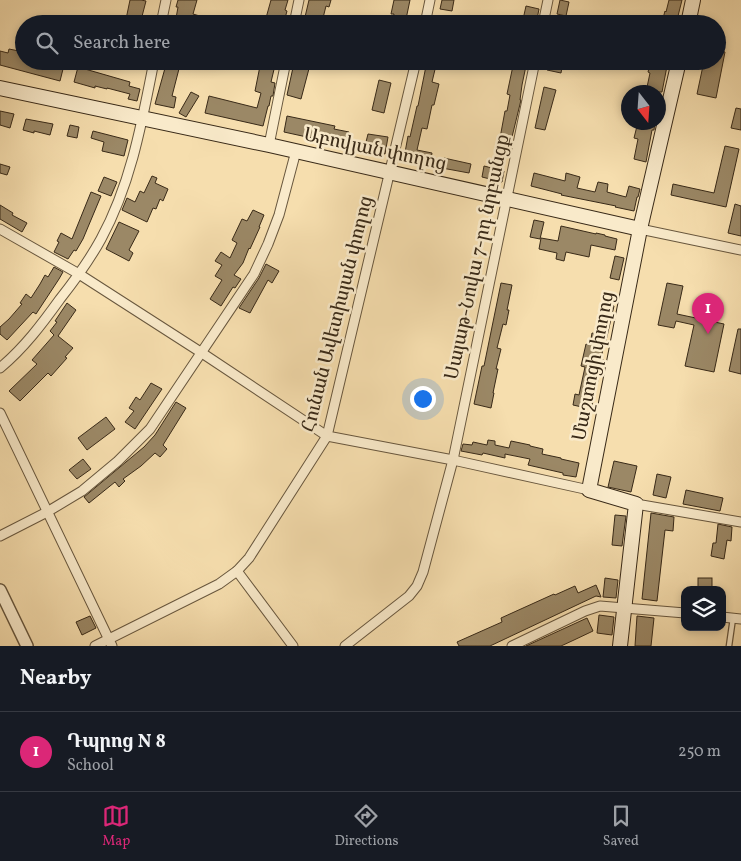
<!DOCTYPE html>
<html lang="en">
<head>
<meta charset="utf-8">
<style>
	:root { --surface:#171b24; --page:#20242c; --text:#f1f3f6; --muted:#9ea1a6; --line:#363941; --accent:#db2777 }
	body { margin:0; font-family:Vollkorn,"Noto Serif Armenian",serif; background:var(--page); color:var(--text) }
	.controls { position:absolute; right:15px; bottom:15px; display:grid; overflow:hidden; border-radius:10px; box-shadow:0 2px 8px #0003 }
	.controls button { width:45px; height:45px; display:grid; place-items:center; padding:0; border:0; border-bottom:1px solid var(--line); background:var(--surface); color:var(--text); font:25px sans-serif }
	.compass { position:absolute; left:621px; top:85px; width:45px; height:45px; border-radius:50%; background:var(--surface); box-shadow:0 2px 8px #0003; rotate:163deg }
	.you { position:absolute; left:422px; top:398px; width:18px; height:18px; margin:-12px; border:4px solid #fff; border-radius:50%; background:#1a73e8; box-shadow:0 0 0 8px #1a73e833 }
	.badge { display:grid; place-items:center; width:32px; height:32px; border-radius:50%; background:var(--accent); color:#fff; font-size:16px; font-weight:700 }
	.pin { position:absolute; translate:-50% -41px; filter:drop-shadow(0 1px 2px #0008) }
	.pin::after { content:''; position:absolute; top:26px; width:18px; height:15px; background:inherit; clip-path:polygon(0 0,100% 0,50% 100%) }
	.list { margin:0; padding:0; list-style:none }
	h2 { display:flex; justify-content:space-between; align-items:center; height:65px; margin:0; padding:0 20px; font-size:21px }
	h2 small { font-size:16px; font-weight:400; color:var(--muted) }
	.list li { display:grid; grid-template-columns:32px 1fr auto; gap:15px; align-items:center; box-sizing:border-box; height:80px; padding:0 20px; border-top:1px solid var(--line) }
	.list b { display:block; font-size:19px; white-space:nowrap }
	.list p { margin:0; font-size:16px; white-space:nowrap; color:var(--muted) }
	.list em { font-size:16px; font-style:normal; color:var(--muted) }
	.icon { flex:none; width:28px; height:28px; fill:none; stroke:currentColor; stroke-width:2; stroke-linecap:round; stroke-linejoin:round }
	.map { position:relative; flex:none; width:741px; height:646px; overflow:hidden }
	.search { position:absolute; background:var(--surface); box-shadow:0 2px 8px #0003; left:15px; right:15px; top:15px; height:55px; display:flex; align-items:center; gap:12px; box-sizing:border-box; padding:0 18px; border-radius:28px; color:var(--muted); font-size:19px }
	.sheet { height:145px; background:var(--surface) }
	nav { display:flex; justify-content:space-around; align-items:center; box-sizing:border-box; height:70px; border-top:1px solid var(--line); background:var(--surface); font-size:14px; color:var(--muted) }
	nav a { display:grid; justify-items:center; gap:2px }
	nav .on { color:var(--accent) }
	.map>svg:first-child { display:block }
	.building { fill:#9b8866; stroke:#392a18 }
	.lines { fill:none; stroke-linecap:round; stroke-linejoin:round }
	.service-casing { stroke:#68573e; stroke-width:7 }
	.minor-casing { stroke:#68573e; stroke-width:11 }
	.tertiary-casing { stroke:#68573e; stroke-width:14 }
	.secondary-casing { stroke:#392a18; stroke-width:16 }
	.service { stroke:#f9eaca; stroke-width:4.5 }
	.minor { stroke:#f9eaca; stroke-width:9 }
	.tertiary { stroke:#f9eaca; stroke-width:11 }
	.secondary { stroke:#f9eaca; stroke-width:14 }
	.labels { text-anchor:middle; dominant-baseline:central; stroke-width:5; stroke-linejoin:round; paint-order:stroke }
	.street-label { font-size:19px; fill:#392a18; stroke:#f9eaca }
</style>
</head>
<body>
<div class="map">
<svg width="741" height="646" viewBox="0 0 741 646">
	<rect width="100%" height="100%" fill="#f6deae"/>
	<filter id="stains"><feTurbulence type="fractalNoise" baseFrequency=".004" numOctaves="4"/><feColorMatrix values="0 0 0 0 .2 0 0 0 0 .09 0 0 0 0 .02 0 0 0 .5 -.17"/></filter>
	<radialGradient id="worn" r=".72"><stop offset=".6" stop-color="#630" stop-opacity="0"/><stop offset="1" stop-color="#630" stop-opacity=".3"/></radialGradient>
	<g class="building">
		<polygon points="130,0 141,0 146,1 140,24 125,24"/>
		<polygon points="178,0 197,0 193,14 203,17 202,24 175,24 178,7 176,7"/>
		<polygon points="271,0 288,0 285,10 287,11 284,22 266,18"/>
		<polygon points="309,0 331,0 329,7 326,6 322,22 305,17"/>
		<polygon points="394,0 410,0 405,24 392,24 394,14 391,14"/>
		<polygon points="442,0 454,0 452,11 440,9"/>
		<polygon points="560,0 569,2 566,16 557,14"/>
		<polygon points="669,0 682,0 676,24 662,22 665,11 666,12"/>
		<polygon points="526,6 539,9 536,24 522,24"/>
		<polygon points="9,49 24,52 24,61 50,61 64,65 60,81 0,65 0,51 8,53"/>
		<polygon points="717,50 725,52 716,98 697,94 704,61 717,61"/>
		<polygon points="167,61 181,61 172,96 176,97 174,108 155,104"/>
		<polygon points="261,61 276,61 271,82 275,83 273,96 271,96 269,106 268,106 263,126 205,113 209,96 257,108 261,93 255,91"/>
		<polygon points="298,61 311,61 301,99 287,95 294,63 297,64"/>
		<polygon points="373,61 395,61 393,69 373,64"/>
		<polygon points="427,61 437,61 432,82 439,84 434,105 432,105 427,129 422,128 417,150 432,153 430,165 404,158 408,136 410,137 417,106 418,106"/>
		<polygon points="514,61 527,61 522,85 520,100 521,100 511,141 500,138 505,111 507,111 510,95 507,94"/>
		<polygon points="549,61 563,61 561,73 547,70"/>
		<polygon points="651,61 668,61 662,92 646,92 650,73 648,72"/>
		<polygon points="78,67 130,82 129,86 140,89 137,101 128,99 130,94 107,88 107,89 95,86 95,88 74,82"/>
		<polygon points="379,80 391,83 384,113 372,110"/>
		<polygon points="544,87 556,90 545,130 535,128"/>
		<polygon points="191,92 199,96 186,117 179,113"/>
		<polygon points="736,108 741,109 741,130 731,128"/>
		<polygon points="0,111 14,114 10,128 0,125"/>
		<polygon points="287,116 335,126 334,129 349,132 346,146 316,138 316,139 284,132"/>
		<polygon points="26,119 53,124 50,135 34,131 34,133 23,130"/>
		<polygon points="638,122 655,122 654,130 652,130 646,162 634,159 638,139 634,138"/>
		<polygon points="70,125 79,127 77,138 67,136"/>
		<polygon points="93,131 128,140 124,156 102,151 104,142 91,138"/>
		<polygon points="368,134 388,137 385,154 377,153 378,149 365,146"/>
		<polygon points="725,146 739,149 726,207 671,195 673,184 714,193"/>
		<polygon points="444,158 471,164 469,173 442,168"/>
		<polygon points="0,164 10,167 7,175 0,173"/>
		<polygon points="484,166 504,171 502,182 482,177"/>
		<polygon points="534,173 565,181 566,173 580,177 577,188 595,192 598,182 608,184 607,192 626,197 629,186 640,189 638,197 637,197 634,211 615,207 616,206 561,195 562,194 531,186"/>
		<polygon points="152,176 157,178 155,183 168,189 163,201 160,199 156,209 153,208 147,222 122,210 127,198 135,202 140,191 144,193"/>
		<polygon points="104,177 117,182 111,196 98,191"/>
		<polygon points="91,192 101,196 83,239 76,251 74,250 68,259 54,252 59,242 57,241 61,233 72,239"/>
		<polygon points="735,204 741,206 741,236 728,233"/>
		<polygon points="0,205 13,213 12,215 27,223 22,232 0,219"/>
		<polygon points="253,210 264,215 259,227 260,227 250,249 249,248 243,263 234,275 241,279 235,288 233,287 221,306 210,299 222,280 215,276 222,265 215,261 221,252 230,258 237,243 232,240 242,219 247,221"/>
		<polygon points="534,220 544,222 540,239 530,237"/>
		<polygon points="119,222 139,231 129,250 133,253 129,261 106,249"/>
		<polygon points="561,226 596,234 596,233 605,235 605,236 617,239 615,250 591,245 589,257 566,252 564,261 556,259 557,253 539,249 541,238 558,241"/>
		<polygon points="615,256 624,258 619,280 610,278"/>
		<polygon points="266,264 279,271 272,283 268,280 250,313 239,308 259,278"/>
		<polygon points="54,267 63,272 59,279 36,314 33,312 7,340 0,334 0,327 9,319 22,304 20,303 26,294 31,298 40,284 45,275 48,277"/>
		<polygon points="501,283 512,285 507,310 509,310 506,325 503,324 497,348 501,349 496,369 498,369 493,393 494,393 491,408 474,404 482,366 484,366"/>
		<polygon points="667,283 683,286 677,314 724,324 714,372 685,366 694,325 676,321 674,328 658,325"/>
		<polygon points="67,303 76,310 58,336 73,348 65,357 67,358 51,376 48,373 20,401 9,391 37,364 32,360 54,335 50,331 57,322 55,321"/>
		<polygon points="603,303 614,306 605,345 604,344 601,359 603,359 591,409 573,405 575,394 579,395 585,367 581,366 586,344 590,345 592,333 597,334"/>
		<polygon points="738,329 741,329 741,374 729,371"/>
		<polygon points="151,383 162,389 135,429 125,422 134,411 129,408 136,397 140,400"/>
		<polygon points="176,402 186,408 163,445 167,449 160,457 155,453 141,466 123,479 125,481 119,487 115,482 89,503 84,497 144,447 155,435"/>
		<polygon points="106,417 115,429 87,450 78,438"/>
		<polygon points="488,440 495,441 495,445 509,448 511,441 530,445 530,446 543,449 542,454 561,458 561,459 579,463 576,477 563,475 563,473 528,465 530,459 505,454 505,458 483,453 482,455 461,451 463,444 472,445 473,442 487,445"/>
		<polygon points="83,459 91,469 77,479 69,470"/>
		<polygon points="614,461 637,466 631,492 608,487"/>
		<polygon points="657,474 671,477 666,498 653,495"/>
		<polygon points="686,490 723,498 720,511 683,504"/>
		<polygon points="651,513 674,517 673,531 665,530 657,601 642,599"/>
		<polygon points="615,515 626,516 622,546 612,545"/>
		<polygon points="718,524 732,527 731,541 727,540 724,559 711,556 713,543 716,543"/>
		<polygon points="605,578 618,580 616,598 603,597"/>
		<rect x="698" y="578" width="14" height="12"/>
		<polygon points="596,585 601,597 596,596 490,646 459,646 457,642 502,622 501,618 554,594 555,595 575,586 578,593"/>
		<polygon points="599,615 614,617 612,635 597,633"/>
		<polygon points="90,616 96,628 82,635 76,622"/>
		<polygon points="637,616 654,618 651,646 635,646"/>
		<polygon points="587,618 593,631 574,640 561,646 526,646"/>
	</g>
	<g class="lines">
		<g class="service-casing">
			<polyline id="service" points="729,646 733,618"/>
		</g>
		<g class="minor-casing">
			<g id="minor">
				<polyline points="161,24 166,0"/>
				<polyline points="294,24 299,0"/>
				<polyline points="425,24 430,0"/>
				<polyline points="543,24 548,0"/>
				<polyline points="269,145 286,61"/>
				<polyline points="0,229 79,274 202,353 327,436 453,460 589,490"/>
				<polyline points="640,229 741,250"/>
				<path d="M0 368C24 348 42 324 60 299 75 280 89 261 101 239 131 184 142 122 154 61"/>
				<polyline points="0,413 112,646"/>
				<polyline points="636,504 741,522"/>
				<polyline points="0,536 47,512 82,491 118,461 150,429 254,274 268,244 279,215 296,151"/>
				<polyline points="237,571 293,646"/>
				<polyline points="722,617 741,619"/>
				<polyline points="95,646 219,584 237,571 249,558 327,436 416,61"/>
				<polyline points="345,646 409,596 417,586 423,572 453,460 535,61"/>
				<polyline points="512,646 585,611 600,606 685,613"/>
			</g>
		</g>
		<g class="tertiary-casing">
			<polyline id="tertiary" points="0,590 27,646"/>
		</g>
		<g class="secondary-casing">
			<g id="secondary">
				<polyline points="688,24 693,0"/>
				<polyline points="0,88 269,145 640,229"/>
				<polyline points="620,646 636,504 589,490 640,229 679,61"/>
			</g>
		</g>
		<use href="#service" class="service"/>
		<use href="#minor" class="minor"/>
		<use href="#tertiary" class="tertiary"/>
		<use href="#secondary" class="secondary"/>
	</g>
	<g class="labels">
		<g class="street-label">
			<text transform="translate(375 150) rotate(12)">Աբովյան փողոց</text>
			<text transform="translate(478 257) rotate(-78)">Սայաթ-Նովա 7-րդ նրբանցք</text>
			<text transform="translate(338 314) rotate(-76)">Հունան Ավետիսյան փողոց</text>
			<text transform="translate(594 366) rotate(-79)">Մաշտոցի փողոց</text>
		</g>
	</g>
	<rect width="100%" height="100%" filter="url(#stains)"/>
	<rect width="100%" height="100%" fill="url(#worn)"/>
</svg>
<div class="controls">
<button><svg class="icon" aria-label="layers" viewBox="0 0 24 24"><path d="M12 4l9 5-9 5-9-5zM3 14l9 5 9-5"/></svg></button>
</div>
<svg class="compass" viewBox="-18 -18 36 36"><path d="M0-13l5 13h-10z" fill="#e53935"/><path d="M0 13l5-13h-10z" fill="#9ea1a6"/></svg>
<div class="you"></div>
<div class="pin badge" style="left:708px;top:334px">1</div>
<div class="search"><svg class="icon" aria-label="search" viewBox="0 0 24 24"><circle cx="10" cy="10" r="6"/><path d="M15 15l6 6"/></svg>Search here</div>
</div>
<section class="sheet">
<h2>Nearby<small></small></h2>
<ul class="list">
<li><span class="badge">1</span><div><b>Դպրոց N 8</b><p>School</p></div><em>250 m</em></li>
</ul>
</section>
<nav>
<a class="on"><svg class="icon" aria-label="map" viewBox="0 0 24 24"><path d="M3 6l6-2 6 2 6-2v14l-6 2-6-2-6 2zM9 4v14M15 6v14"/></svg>Map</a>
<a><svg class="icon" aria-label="directions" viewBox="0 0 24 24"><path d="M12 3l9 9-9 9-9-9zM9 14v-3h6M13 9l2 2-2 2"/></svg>Directions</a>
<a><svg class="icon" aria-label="saved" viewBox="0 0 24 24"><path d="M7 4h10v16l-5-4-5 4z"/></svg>Saved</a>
</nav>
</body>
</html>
